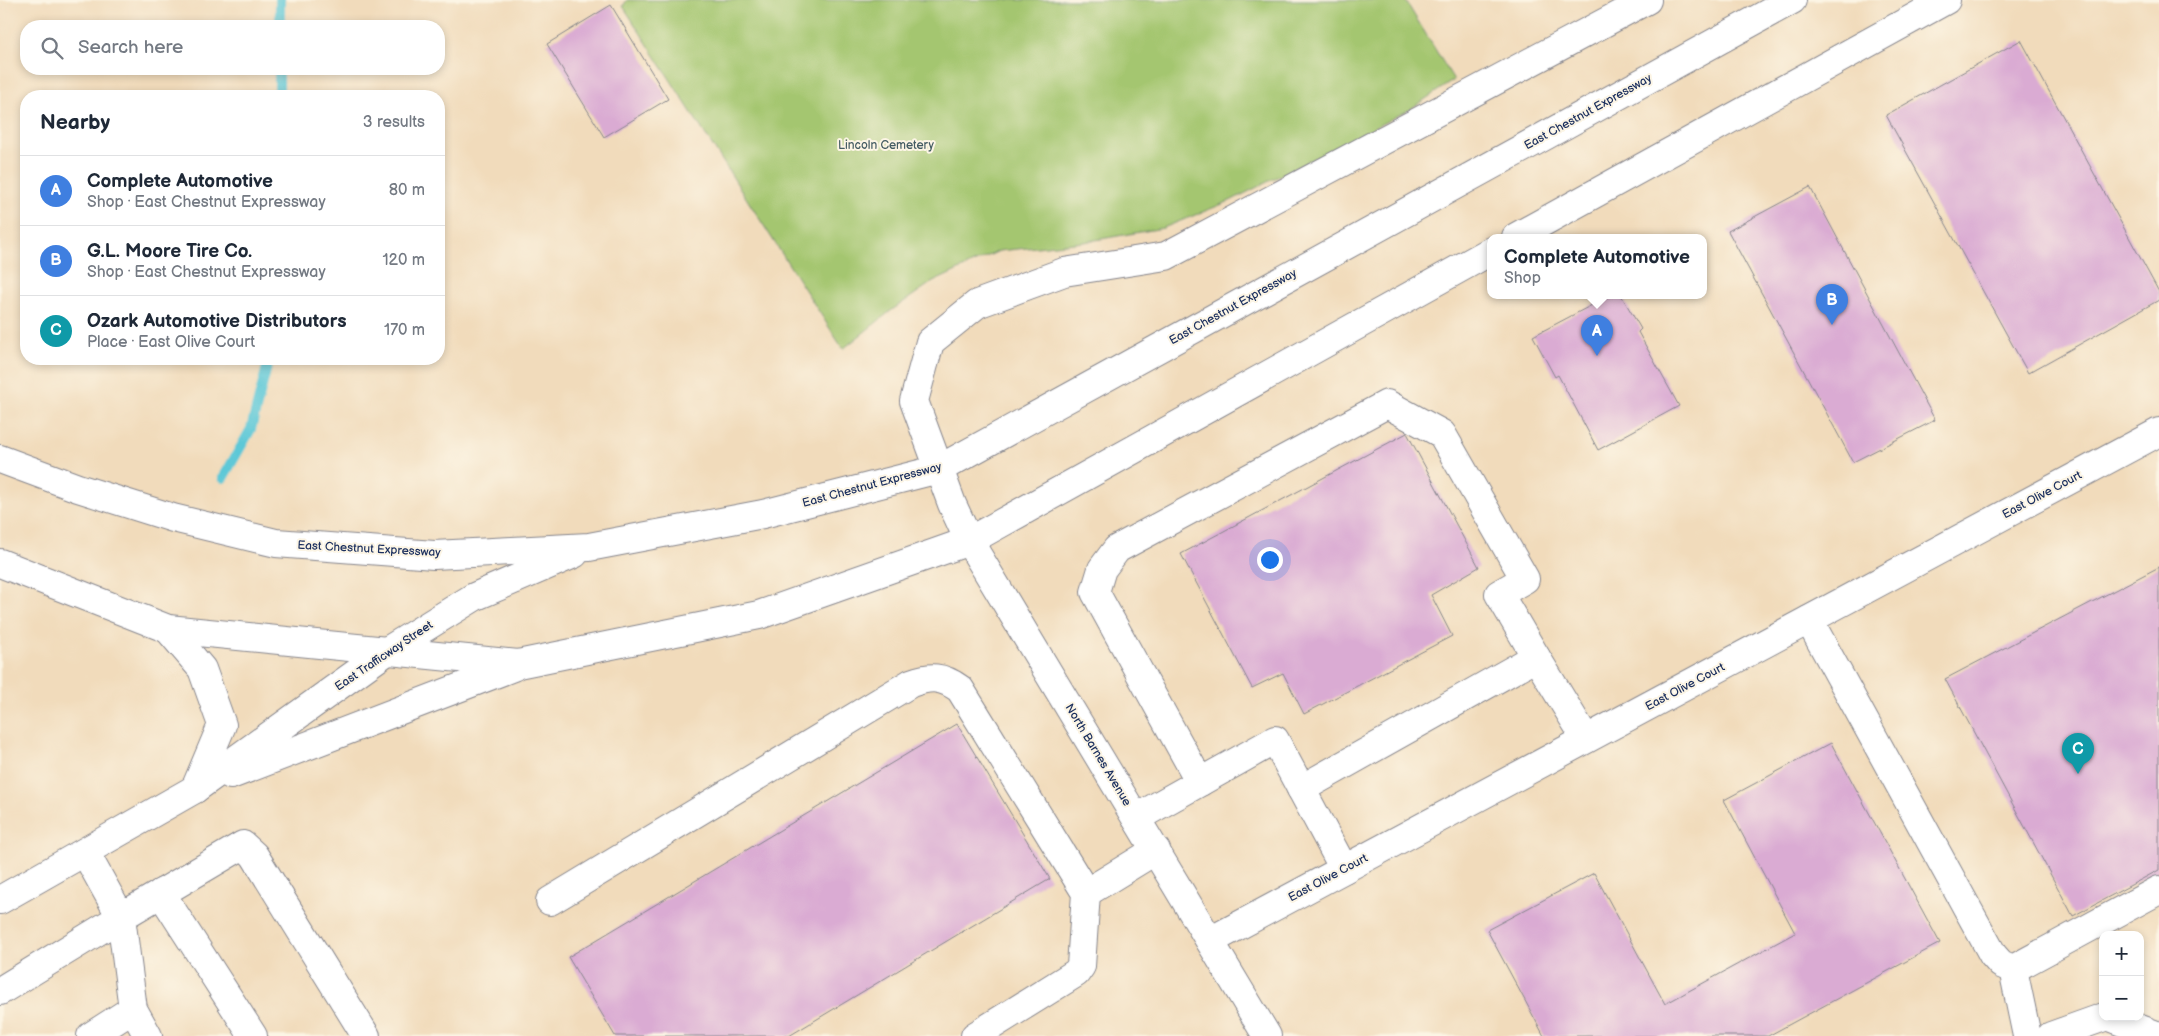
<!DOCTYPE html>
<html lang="en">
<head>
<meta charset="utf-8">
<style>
	:root { --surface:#fff; --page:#f2f2f3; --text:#1f2937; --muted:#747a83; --line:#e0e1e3; --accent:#ea580c }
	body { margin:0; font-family:"Balsamiq Sans",sans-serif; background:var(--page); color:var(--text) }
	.controls { position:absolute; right:15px; bottom:15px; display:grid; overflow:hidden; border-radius:10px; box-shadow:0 2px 8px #0003 }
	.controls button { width:45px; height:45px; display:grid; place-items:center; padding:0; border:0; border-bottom:1px solid var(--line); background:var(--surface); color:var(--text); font:25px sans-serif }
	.you { position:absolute; left:1269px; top:559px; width:18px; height:18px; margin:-12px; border:4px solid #fff; border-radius:50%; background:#1a73e8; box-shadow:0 0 0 8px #1a73e833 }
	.badge { display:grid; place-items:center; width:32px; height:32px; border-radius:50%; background:var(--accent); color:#fff; font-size:16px; font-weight:700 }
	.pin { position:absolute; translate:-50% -41px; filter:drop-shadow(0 1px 2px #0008) }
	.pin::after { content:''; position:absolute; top:26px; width:18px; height:15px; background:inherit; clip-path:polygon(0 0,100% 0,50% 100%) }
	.popup { position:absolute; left:1487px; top:234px; width:220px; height:65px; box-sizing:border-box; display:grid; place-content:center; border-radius:10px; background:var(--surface); filter:drop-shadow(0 1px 4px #0005); font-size:16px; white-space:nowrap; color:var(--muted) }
	.popup b { font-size:19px; color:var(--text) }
	.popup::after { content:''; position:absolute; left:50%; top:100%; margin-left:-10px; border:10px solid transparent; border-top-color:var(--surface) }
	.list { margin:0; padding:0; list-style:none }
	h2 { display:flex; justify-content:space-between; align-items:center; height:65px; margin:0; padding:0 20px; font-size:21px }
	h2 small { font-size:16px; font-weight:400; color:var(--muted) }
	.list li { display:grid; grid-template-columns:32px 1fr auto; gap:15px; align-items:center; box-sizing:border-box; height:70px; padding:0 20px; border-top:1px solid var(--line) }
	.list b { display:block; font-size:19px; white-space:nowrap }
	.list p { margin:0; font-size:16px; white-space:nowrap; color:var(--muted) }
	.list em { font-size:16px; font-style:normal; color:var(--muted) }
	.icon { flex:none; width:28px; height:28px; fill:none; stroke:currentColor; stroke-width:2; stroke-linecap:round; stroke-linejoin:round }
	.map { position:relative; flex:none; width:2159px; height:1036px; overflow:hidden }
	.search { position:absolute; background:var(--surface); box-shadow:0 2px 8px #0003; left:20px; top:20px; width:425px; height:55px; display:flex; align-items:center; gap:12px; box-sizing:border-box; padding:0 18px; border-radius:20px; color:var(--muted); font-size:19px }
	.panel { position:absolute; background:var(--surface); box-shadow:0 2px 8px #0003; left:20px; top:90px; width:425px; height:275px; border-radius:20px }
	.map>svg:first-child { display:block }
	.green { fill:#a4c66f; stroke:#607a66 }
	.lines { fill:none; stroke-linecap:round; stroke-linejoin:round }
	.stream { stroke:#5dc8d7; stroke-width:10 }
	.building { fill:#daabd3 }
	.minor-casing { stroke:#86858c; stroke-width:30 }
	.major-casing { stroke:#86858c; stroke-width:30 }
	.minor { stroke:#fff; stroke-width:28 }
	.major { stroke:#fff; stroke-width:28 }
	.labels { text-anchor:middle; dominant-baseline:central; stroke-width:4; stroke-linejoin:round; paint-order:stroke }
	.street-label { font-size:12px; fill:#1b2f5e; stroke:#fcf5e5 }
	.park-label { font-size:12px; fill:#445c63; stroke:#fcf5e5 }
</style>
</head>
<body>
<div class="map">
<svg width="2159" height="1036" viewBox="0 0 2159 1036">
	<rect width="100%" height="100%" fill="#fcf5e5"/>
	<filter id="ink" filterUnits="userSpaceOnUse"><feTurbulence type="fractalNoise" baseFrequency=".02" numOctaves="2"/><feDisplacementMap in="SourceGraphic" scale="10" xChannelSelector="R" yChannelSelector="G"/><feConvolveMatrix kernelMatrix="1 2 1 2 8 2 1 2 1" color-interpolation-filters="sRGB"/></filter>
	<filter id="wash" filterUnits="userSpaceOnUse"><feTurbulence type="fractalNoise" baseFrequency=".0096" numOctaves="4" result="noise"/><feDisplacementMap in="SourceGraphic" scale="20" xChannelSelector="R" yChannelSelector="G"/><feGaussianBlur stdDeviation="1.12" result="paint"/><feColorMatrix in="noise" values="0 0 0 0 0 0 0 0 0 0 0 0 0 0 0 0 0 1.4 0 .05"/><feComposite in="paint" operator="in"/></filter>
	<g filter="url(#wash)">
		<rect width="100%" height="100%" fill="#f1dbbb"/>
		<polygon class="green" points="627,0 1405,0 1454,80 1409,110 1230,201 1163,228 1084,242 999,251 931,283 892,310 843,349 623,6"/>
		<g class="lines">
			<g class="stream">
				<polyline points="280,26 280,0"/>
				<polyline points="279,96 279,69"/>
				<polyline points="223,478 251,429 269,359"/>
			</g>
		</g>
		<g id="blocks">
			<g class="building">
				<polygon points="611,5 668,99 604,137 547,44"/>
				<polygon points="2021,40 2159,292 2159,300 2028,373 1886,115"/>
				<polygon points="1810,187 1935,420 1853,462 1728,231"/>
				<polygon points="1611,295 1621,295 1641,329 1638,332 1679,406 1598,450 1558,375 1555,377 1533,336"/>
				<polygon points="1407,433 1479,567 1431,595 1452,636 1304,714 1283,673 1252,688 1181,554"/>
				<polygon points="2159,567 2159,870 2073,916 1945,679"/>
				<polygon points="957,724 1050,879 789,1036 615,1036 568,957"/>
				<polygon points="1831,743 1940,943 1768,1036 1544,1036 1487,930 1594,873 1665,1004 1795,933 1724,800"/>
			</g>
		</g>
	</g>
	<g filter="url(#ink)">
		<use href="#blocks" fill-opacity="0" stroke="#86858c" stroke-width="1"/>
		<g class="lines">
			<g class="minor-casing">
				<g id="minor">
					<polyline points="1809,620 1993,955 2001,964 2013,969 2159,890"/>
					<polyline points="1200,782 1095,592 1102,569 1117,549 1387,404 1442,434 1525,579 1499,594 1536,657"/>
					<polyline points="1301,789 1536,657 1586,739"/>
					<polyline points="1136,818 1275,740 1344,869"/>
					<polyline points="161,893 253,1036"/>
					<polyline points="1086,893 1156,850"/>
					<path d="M550 901 911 683C931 676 942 676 960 689L1086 893 1081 966 1076 973 975 1036"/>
					<polyline points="1210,941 2159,432"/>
					<polyline points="2013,969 2027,1036"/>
					<polyline points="0,991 121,917 85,852"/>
					<polyline points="2109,1017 2159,1036"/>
					<polyline points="91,1036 133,1009"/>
					<polyline points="148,1036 133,1009 121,917 243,845 254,855 366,1036"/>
					<polyline points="1267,1036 969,541 952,504 914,401 930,342 977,304 1064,272 1166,256 1647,0"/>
					<polyline points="2051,1036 2104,1017"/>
				</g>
			</g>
			<g class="major-casing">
				<g id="major">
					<polyline points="1516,237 1946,0"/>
					<polyline points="0,459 78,488 173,518 276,543 434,555 589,547 763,514 939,469 1792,0"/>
					<polyline points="0,563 168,629 518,664 759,615 969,541 1491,251"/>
					<polyline points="168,629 202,669 222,725 195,789"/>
					<polyline points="231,775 513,667"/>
					<polyline points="0,900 195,789 387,651 474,597 574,554"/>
				</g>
			</g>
			<use href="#minor" class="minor"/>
			<use href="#major" class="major"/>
		</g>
	</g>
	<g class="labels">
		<g class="street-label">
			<text transform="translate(1588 112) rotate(-29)">East Chestnut Expressway</text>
			<text transform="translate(1233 307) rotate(-29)">East Chestnut Expressway</text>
			<text transform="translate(872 485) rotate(-15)">East Chestnut Expressway</text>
			<text transform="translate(2042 495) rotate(-28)">East Olive Court</text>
			<text transform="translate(369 549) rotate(3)">East Chestnut Expressway</text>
			<text transform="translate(384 656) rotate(-34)">East Trafficway Street</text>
			<text transform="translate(1685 687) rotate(-28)">East Olive Court</text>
			<text transform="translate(1098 755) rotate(59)">North Barnes Avenue</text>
			<text transform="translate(1328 878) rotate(-28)">East Olive Court</text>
		</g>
		<g class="park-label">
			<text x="886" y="145">Lincoln Cemetery</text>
		</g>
	</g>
</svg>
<div class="controls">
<button>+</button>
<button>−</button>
</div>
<div class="you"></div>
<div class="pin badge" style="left:1597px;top:356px;background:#3f7fe0">A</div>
<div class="popup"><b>Complete Automotive</b>Shop</div>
<div class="pin badge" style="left:1832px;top:325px;background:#3f7fe0">B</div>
<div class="pin badge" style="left:2078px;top:774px;background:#0f9aa8">C</div>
<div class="search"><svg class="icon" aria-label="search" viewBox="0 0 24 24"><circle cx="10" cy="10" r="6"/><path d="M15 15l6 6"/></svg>Search here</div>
<section class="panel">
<h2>Nearby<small>3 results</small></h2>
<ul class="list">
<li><span class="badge" style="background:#3f7fe0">A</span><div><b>Complete Automotive</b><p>Shop · East Chestnut Expressway</p></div><em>80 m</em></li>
<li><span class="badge" style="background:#3f7fe0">B</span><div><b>G.L. Moore Tire Co.</b><p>Shop · East Chestnut Expressway</p></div><em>120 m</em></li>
<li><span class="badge" style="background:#0f9aa8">C</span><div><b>Ozark Automotive Distributors</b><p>Place · East Olive Court</p></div><em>170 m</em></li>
</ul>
</section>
</div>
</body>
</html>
